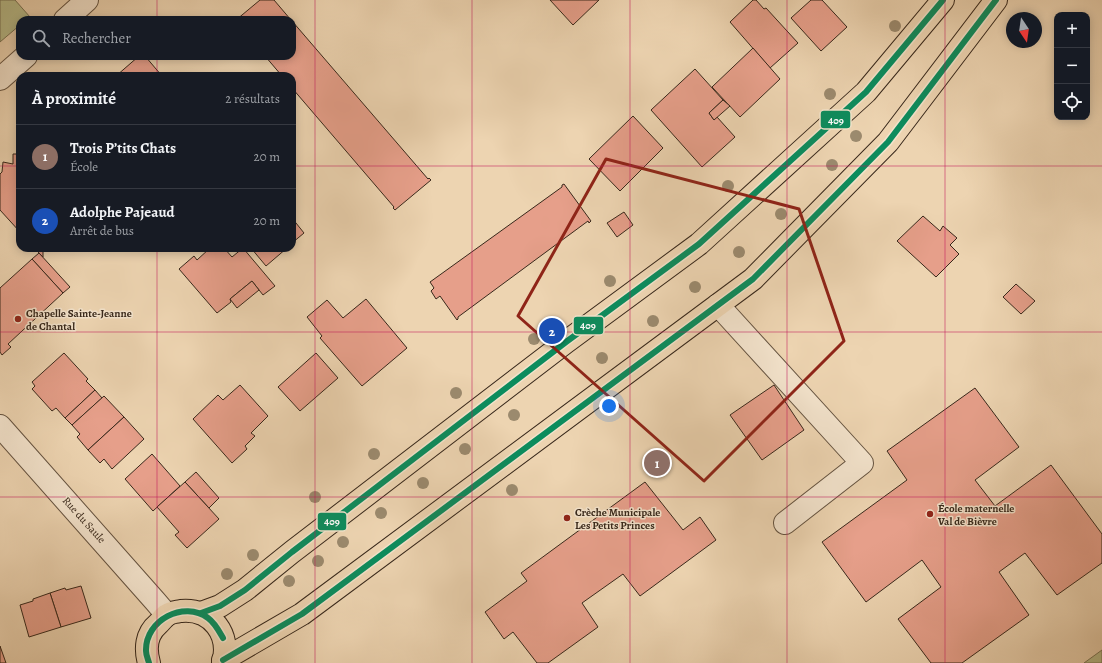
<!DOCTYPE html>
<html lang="fr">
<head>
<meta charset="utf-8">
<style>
	:root { --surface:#171b24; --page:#20242c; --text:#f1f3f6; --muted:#9ea1a6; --line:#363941; --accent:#0f766e }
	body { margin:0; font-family:Alegreya,serif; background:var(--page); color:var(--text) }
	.controls { position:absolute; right:12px; top:12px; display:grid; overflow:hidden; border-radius:8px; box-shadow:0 2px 10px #0003 }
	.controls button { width:36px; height:36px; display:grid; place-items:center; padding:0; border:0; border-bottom:1px solid var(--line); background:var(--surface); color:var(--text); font:20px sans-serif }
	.compass { position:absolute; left:1006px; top:12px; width:36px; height:36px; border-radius:50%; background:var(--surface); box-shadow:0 2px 10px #0003; rotate:167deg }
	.you { position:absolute; left:609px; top:406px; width:14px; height:14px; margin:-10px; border:3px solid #fff; border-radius:50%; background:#1a73e8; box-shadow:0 0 0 6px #1a73e833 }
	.badge { display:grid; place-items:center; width:26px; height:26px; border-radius:50%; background:var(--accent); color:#fff; font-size:13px; font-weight:700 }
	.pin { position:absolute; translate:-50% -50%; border:2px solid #fff; box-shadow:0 1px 4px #0006 }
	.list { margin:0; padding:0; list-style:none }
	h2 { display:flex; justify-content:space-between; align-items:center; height:52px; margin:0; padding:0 16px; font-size:17px }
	h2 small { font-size:13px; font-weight:400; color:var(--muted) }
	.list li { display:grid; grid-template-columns:26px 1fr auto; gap:12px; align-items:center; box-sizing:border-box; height:64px; padding:0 16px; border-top:1px solid var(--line) }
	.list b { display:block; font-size:15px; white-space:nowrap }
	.list p { margin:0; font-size:13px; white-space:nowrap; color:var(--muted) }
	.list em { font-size:13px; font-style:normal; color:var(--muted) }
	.icon { flex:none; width:22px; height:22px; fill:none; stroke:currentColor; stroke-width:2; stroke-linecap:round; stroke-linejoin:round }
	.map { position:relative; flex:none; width:1102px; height:663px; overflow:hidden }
	.search { position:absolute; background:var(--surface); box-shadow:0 2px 10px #0003; left:16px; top:16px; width:280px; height:44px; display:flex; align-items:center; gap:10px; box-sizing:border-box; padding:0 14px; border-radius:12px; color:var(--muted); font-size:15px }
	.panel { position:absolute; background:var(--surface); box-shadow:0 2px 10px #0003; left:16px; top:72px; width:280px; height:180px; border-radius:12px }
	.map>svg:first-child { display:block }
	.green { fill:#b8bd8c; stroke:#787254 }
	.building { fill:#e69f8a; stroke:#38281b }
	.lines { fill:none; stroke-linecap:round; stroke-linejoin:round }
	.minor-casing { stroke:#655340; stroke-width:24 }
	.major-casing { stroke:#38281b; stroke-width:24 }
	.minor { stroke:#f3e3cc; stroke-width:22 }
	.major { stroke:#edd4b1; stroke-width:22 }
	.bus-1-casing { stroke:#f3e3cc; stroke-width:9 }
	.bus-1 { stroke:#0c8c5d; stroke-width:6 }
	.tree { fill:#9b8a6e }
	.marked { fill:none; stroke:#8f2418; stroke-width:3; stroke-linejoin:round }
	.grid { fill:none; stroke:#c2185b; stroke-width:1; stroke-opacity:0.55 }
	.poi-dot { fill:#8f2418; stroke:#f3e3cc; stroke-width:1.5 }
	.labels { text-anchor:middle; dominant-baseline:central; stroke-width:3; stroke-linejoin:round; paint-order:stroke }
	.poi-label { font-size:11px; font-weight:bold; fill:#38281b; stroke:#f3e3cc; text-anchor:start }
	.street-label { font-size:11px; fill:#38281b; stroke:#f3e3cc }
	.line-badge { stroke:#f3e3cc; stroke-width:1.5 }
	.badge-label { font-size:11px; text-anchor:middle; font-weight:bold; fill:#fff }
</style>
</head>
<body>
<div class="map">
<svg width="1102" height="663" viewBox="0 0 1102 663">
	<rect width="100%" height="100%" fill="#edd4b1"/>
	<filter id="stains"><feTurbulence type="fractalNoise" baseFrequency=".005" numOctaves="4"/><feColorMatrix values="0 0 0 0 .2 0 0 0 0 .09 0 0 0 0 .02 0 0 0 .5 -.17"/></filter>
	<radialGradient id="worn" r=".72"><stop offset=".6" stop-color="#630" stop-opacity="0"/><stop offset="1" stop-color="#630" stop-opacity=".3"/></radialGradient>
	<g class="green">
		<polygon points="0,0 15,0 30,17 26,20 20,20 20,25 0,42"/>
		<polygon points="1102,650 1102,663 1084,663"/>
	</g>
	<g class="building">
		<polygon points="260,0 274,0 291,20 236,20"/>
		<polygon points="550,0 599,0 573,25"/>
		<polygon points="753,0 756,0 764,9 766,8 798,43 770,68 730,22"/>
		<polygon points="811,0 822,0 847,27 821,51 791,18"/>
		<polygon points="292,21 428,179 429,178 431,180 395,210 393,208 394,207 292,88 292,76 282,76 265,56 292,56"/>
		<polygon points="753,48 780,79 740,117 712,87"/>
		<polygon points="139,56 145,56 162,76 116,76"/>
		<polygon points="695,69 723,100 709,113 714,120 717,117 735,137 702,167 651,110"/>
		<polygon points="723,100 730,106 714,120 709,113"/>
		<polygon points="633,116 663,148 620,191 589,159"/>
		<polygon points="13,154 20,154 20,232 0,210 0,174 2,172 3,162 13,164"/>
		<polygon points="564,184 591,221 589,223 588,221 458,317 458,319 457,320 440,296 436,299 431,291 434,288 430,282 562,187 562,185"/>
		<polygon points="624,212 633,225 617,237 607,223"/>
		<polygon points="923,216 940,231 943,226 957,238 950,245 959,254 936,277 897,241"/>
		<polygon points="292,218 304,233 292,243"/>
		<polygon points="35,248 43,248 43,257 39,253"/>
		<polygon points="208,248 224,248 232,257 243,248 275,286 263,295 252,281 230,299 231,302 217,313 179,269 194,256 197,260 209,249"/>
		<polygon points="251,248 287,248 266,266"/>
		<polygon points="39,253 70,287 63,293 32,259"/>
		<polygon points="32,259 63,293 8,344 11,347 2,355 0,352 0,288"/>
		<polygon points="252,281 259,290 237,308 230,299"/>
		<polygon points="1016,284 1035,301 1021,314 1003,297"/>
		<polygon points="366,299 407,348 362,386 320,338 322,336 307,317 327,300 343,318"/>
		<polygon points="64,353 88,379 86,381 95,390 65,418 56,408 52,411 32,389 35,386 32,382"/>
		<polygon points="316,353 338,378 300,411 278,387"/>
		<polygon points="240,385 268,416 251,433 255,436 245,446 247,449 232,463 193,419 218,395 223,400"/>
		<polygon points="774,385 804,430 762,460 730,415"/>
		<polygon points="975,388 1019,447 975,480 995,506 1051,465 1102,534 1102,563 1057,595 1025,553 999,572 1029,615 962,663 931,663 898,619 941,587 922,560 866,602 822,542 907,480 887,451"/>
		<polygon points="95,390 102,398 72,425 65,418"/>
		<polygon points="104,396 124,417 88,450 77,437 80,434 72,425"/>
		<polygon points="124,417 144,439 112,469 104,459 100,463 88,450"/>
		<polygon points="152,454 180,486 153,511 125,479"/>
		<polygon points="196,472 219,498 209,508 185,482"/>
		<polygon points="185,482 219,519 187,548 175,535 179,532 157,507"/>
		<polygon points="645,482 683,530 700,517 716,540 640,596 623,574 582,603 598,627 548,663 537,663 513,632 504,639 485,612 527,581 521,573"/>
		<polygon points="81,586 91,618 61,627 50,593 65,588 66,590"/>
		<polygon points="50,593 61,627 29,637 20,605 33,601 33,599"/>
		<polygon points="0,646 6,663 0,663"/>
	</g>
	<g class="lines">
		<g class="minor-casing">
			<g id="minor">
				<polyline points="65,20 87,0"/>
				<polyline points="0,79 26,56"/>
				<polyline points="718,305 862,463 785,523"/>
				<polyline points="0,426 155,601 167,615"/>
			</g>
		</g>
		<g class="major-casing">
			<g id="major">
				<polyline points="201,613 220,606 245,590 292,552 566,342 699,244 866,92 943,0"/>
				<polyline points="223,660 302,614 753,279 888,142 996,0"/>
				<path d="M149 663C145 649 146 634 158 624 161 621 164 617 167 615 171 612 176 612 181 611 212 608 231 635 223 663"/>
			</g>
		</g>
		<use href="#minor" class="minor"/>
		<use href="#major" class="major"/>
		<g class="bus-1-casing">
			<g id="bus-1">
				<polyline points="201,613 220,606 245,590 292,552 566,342 699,244 866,92 943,0"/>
				<polyline points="223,660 302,614 753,279 888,142 996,0"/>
				<path d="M149 663C148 659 146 655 146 651 145 620 184 600 208 618 215 623 219 631 223 638"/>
			</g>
		</g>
		<use href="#bus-1" class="bus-1"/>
	</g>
	<g class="tree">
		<circle cx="895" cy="26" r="6"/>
		<circle cx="830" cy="94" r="6"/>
		<circle cx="856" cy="136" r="6"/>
		<circle cx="832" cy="165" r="6"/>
		<circle cx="728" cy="186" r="6"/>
		<circle cx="781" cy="214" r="6"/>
		<circle cx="739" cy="252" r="6"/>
		<circle cx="610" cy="281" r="6"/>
		<circle cx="695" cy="287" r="6"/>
		<circle cx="653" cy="321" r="6"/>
		<circle cx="534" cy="339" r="6"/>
		<circle cx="602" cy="358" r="6"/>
		<circle cx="456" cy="393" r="6"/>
		<circle cx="514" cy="415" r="6"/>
		<circle cx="465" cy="449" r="6"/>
		<circle cx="374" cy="454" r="6"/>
		<circle cx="423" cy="483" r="6"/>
		<circle cx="512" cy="490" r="6"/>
		<circle cx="315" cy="497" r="6"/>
		<circle cx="381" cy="513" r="6"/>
		<circle cx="343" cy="542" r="6"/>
		<circle cx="253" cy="555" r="6"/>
		<circle cx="318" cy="561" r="6"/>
		<circle cx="227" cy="574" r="6"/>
		<circle cx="289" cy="581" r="6"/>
	</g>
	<path class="marked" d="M606 159 799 209 844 341 704 481 518 316Z"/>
	<path class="grid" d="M157 0V20M315 0V663M472 0V663M630 0V663M787 0V663M945 0V663M157 56V76M0 166H20M292 166H1102M157 248V663M0 332H1102M0 497H1102"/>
	<g class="poi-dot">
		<circle cx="18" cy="319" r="4"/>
		<circle cx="930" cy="514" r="4"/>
		<circle cx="567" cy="518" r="4"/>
	</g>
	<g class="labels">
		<g class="poi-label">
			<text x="26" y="313">Chapelle Sainte-Jeanne<tspan x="26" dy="13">de Chantal</tspan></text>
			<text x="938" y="508">École maternelle<tspan x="938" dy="13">Val de Bièvre</tspan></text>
			<text x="575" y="512">Crèche Municipale<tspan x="575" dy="13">Les Petits Princes</tspan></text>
		</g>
		<g class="street-label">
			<text transform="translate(84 520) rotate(48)">Rue du Saule</text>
		</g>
	</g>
	<g class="line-badge">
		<rect x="820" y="110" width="31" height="19" rx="4" fill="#0c8c5d"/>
		<rect x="573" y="316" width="31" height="19" rx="4" fill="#0c8c5d"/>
		<rect x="317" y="512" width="30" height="19" rx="4" fill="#0c8c5d"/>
	</g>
	<g class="badge-label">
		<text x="836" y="124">409</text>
		<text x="588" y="329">409</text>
		<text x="332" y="525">409</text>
	</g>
	<rect width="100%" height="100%" filter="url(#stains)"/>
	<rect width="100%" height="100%" fill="url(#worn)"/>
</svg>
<div class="controls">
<button>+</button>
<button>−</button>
<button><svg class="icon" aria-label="locate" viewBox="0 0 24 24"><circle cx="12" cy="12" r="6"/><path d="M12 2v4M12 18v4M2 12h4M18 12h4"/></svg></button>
</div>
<svg class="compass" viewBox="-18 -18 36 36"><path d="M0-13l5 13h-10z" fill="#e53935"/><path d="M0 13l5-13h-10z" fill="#9ea1a6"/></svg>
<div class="you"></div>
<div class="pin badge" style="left:657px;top:463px;background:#8d6e63">1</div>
<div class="pin badge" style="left:552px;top:331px;background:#1a4fb4">2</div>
<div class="search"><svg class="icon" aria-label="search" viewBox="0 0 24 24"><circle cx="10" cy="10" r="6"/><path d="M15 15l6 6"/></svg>Rechercher</div>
<section class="panel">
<h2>À proximité<small>2 résultats</small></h2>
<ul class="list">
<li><span class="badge" style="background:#8d6e63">1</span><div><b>Trois P’tits Chats</b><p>École</p></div><em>20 m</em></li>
<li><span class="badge" style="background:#1a4fb4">2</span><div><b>Adolphe Pajeaud</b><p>Arrêt de bus</p></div><em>20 m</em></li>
</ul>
</section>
</div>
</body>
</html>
